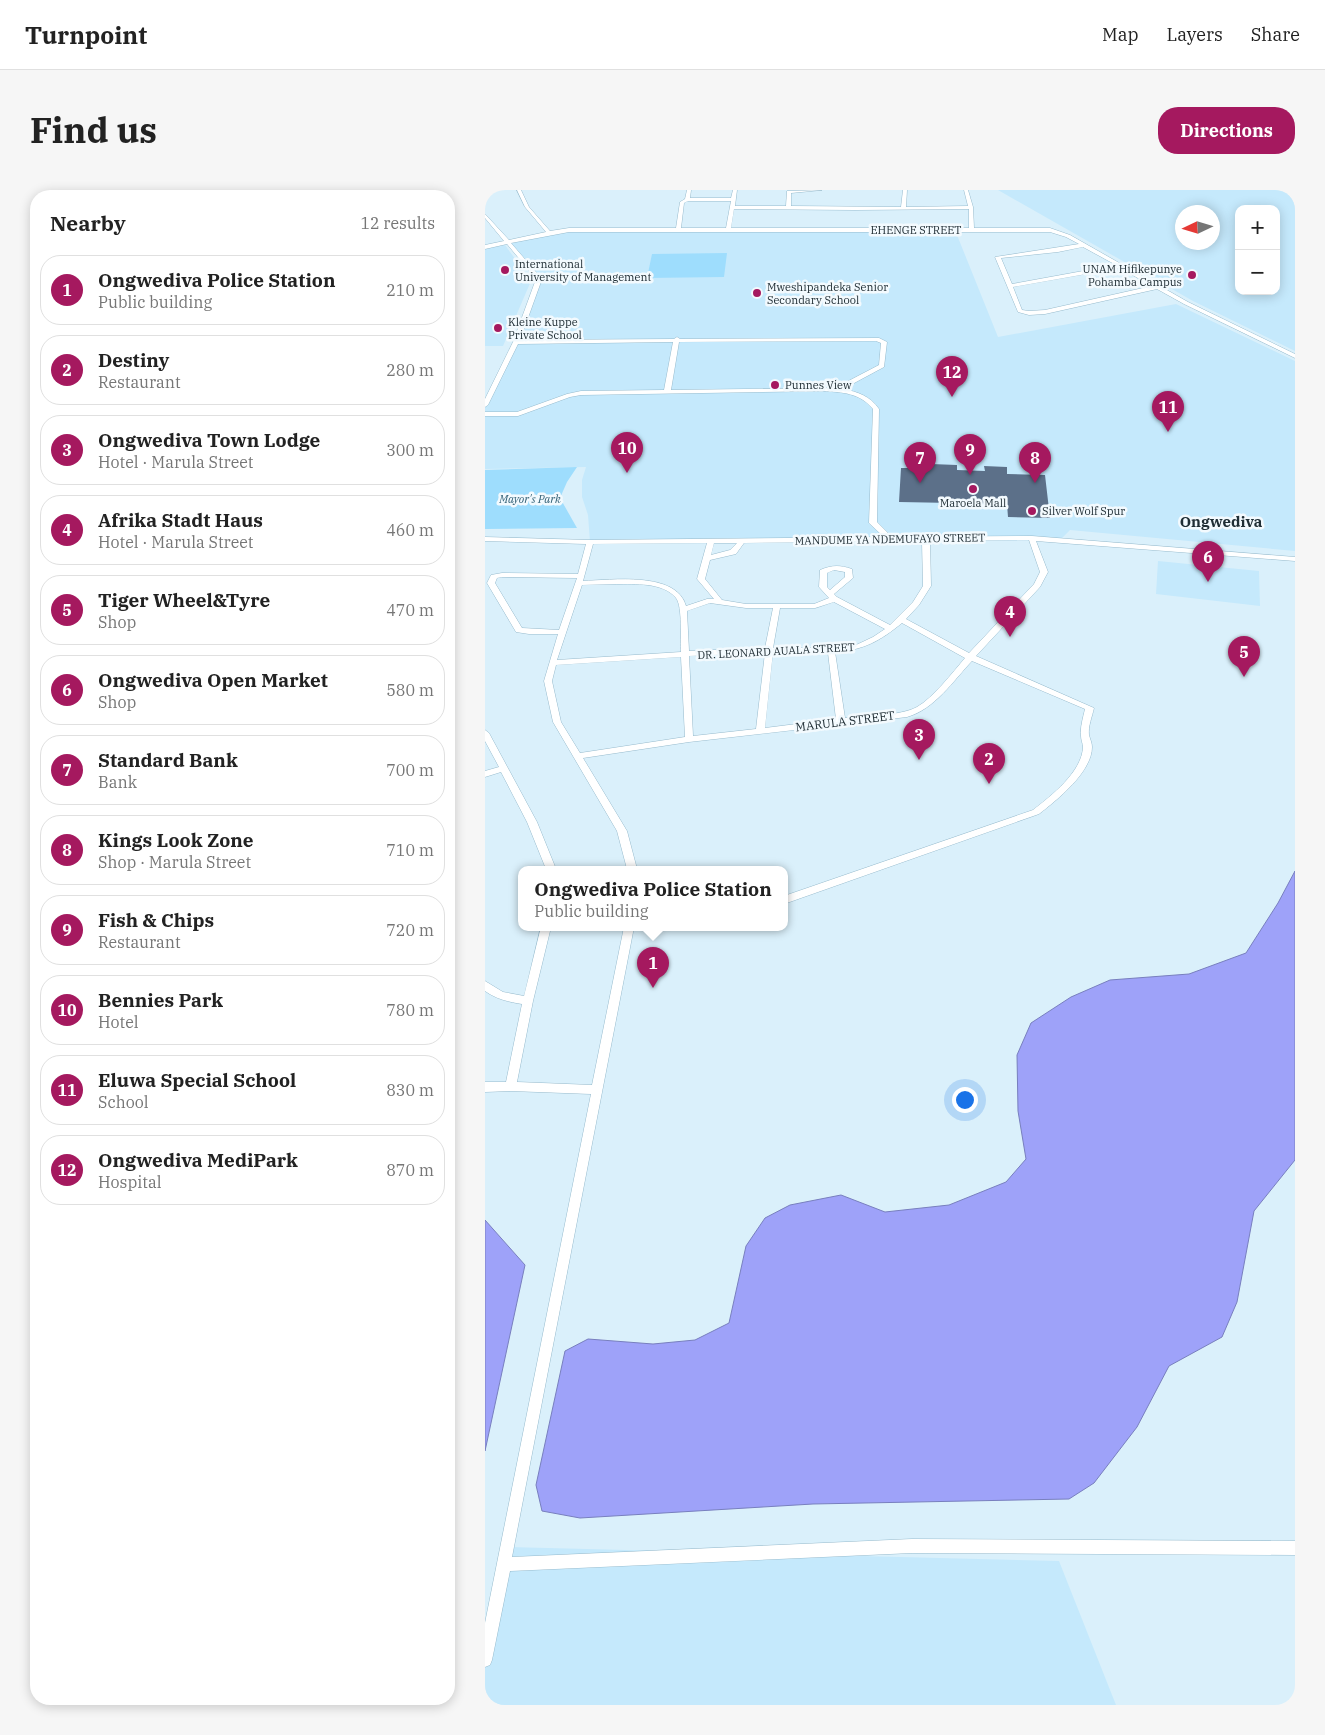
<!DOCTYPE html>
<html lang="en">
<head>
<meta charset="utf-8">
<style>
	:root { --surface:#fff; --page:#f6f6f6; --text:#222; --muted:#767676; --line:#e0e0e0; --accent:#a5195f }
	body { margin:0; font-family:"IBM Plex Serif",serif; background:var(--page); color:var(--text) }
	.controls { position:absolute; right:15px; top:15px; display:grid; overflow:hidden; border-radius:10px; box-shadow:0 2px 12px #0003 }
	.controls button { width:45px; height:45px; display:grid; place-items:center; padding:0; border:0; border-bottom:1px solid var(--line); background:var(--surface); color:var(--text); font:25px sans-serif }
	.compass { position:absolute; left:690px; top:15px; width:45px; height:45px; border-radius:50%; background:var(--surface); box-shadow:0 2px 12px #0003; rotate:266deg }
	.you { position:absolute; left:479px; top:909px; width:18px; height:18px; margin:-12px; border:4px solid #fff; border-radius:50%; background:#1a73e8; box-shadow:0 0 0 8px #1a73e833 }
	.badge { display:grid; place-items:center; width:32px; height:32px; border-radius:50%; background:var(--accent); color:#fff; font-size:16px; font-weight:700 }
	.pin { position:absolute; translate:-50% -41px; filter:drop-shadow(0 1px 2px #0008) }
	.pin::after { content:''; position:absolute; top:26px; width:18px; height:15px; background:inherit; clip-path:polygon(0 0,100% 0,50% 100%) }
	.popup { position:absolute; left:33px; top:676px; width:270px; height:65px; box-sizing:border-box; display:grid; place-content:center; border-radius:10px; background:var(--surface); filter:drop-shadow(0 1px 4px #0005); font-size:16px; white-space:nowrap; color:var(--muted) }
	.popup b { font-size:19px; color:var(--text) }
	.popup::after { content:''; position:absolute; left:50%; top:100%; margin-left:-10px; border:10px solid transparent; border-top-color:var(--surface) }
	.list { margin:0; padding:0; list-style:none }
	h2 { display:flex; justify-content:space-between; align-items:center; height:65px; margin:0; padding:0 20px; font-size:21px }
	h2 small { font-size:16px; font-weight:400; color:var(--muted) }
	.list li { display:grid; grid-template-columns:32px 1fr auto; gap:15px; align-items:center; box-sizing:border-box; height:70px; margin:0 10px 10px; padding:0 10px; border:1px solid var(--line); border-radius:20px }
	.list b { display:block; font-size:19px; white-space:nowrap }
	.list p { margin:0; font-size:16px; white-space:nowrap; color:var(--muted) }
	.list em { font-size:16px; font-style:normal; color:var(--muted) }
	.map { position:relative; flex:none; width:810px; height:1515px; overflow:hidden; border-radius:20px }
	header { display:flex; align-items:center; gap:30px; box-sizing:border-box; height:70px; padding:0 25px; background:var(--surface); border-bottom:1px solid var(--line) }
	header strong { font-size:24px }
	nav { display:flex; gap:28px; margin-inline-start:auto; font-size:18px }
	.intro { display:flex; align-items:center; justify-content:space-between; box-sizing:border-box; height:120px; padding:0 30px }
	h1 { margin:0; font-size:35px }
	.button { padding:12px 22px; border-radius:20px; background:var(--accent); color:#fff; font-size:18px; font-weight:700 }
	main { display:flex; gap:30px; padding:0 30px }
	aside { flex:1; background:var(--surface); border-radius:20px; box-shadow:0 2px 12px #0003 }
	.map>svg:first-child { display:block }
	.built { fill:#c5e9fc; fill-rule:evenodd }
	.green { fill:#9eddfd }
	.water { fill:#9ea2f9; stroke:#787fbe }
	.building { fill:#5c7089 }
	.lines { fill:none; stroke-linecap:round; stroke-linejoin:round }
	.minor-casing { stroke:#97bbcd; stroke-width:1 }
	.minor { fill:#fff; fill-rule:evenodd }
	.poi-dot { fill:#a5195f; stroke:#f3fafe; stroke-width:2 }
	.labels { text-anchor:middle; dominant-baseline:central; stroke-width:5; stroke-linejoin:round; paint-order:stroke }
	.far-street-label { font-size:11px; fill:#202e35; stroke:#f3fafe }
	.far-poi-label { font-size:11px; fill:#202e35; stroke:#f3fafe; text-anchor:start }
	.far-park-label { font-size:11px; font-style:italic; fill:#2f5e74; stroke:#f3fafe }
	.street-label { font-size:12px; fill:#202e35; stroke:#f3fafe }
	.far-district-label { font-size:15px; font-weight:bold; fill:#202e35; stroke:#f3fafe }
</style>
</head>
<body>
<header>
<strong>Turnpoint</strong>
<nav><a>Map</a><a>Layers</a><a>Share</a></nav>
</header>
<div class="intro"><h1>Find us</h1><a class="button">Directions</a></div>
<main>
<aside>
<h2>Nearby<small>12 results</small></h2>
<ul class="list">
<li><span class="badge">1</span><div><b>Ongwediva Police Station</b><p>Public building</p></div><em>210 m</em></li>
<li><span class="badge">2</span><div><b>Destiny</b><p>Restaurant</p></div><em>280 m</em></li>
<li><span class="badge">3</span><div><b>Ongwediva Town Lodge</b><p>Hotel · Marula Street</p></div><em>300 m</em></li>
<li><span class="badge">4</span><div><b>Afrika Stadt Haus</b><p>Hotel · Marula Street</p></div><em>460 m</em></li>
<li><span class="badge">5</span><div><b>Tiger Wheel&amp;Tyre</b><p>Shop</p></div><em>470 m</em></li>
<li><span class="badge">6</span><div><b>Ongwediva Open Market</b><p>Shop</p></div><em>580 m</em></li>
<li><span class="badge">7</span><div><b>Standard Bank</b><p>Bank</p></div><em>700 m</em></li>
<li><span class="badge">8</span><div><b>Kings Look Zone</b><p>Shop · Marula Street</p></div><em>710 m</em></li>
<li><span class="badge">9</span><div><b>Fish &amp; Chips</b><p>Restaurant</p></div><em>720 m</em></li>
<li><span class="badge">10</span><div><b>Bennies Park</b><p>Hotel</p></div><em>780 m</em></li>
<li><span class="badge">11</span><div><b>Eluwa Special School</b><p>School</p></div><em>830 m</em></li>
<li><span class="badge">12</span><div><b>Ongwediva MediPark</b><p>Hospital</p></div><em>870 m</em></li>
</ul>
</aside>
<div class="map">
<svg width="810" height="1515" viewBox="0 0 810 1515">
	<rect width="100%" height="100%" fill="#daf0fb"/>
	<g class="built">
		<path d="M513 0H810V161L708 111ZM754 19H791V101H754ZM698 22H728V52H698Z"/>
		<polygon points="84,40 470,40 513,147 691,114 810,171 810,361 585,340 575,350 105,352 103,325 97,307 97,290 101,277 0,279 0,215 31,152 54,89 23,52"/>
		<polygon points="20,55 46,91 18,156 0,156 0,59"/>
		<polygon points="673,371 774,381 775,416 671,404"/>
		<polygon points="22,1357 574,1371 631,1515 0,1515 0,1470"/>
	</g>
	<g class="green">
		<polygon points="242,63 239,87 162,88 167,64"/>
		<polygon points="92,277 82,292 75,308 92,338 0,339 0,280"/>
	</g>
	<g class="water">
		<polygon points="810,681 810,970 769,1021 752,1112 737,1147 684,1176 652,1237 609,1293 584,1309 328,1314 95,1328 57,1321 51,1295 80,1161 103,1149 168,1154 210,1150 244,1133 261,1056 280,1028 305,1015 356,1005 400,1022 464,1015 521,992 541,969 533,921 532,865 546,833 586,807 625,790 704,784 761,763 793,713"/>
		<polygon points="0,1030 40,1075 0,1261"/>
	</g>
	<polygon class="building" points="446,274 472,275 472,280 500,281 499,276 522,277 522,284 560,285 565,328 523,327 522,314 414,312 416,278 446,278"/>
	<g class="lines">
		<g class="minor-casing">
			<g id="minor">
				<path d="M32 0H36L44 17 65 41 84 38H191L195 12 200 9 202 0H206L205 8H246L248 0H252L250 16H301L302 1 337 0 306 3V16L416 17 418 0H422L421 17 483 16 479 0H483L488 17 489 38H565L585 45 703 112 810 164V168L699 114 672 99 560 124 544 125 533 122 510 67 594 54 581 47 565 42H84L26 53 57 89 35 150 189 149 192 147 195 149 394 148 402 152 399 177 358 199C373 202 385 206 394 219L392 332 407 347 547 346 810 367V371L551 351 563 382 555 397 491 466 609 518C607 527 603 536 604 545 605 549 607 553 607 557 607 582 572 610 554 624L299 714V706L548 620C566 606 597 582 598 557 598 554 596 550 596 546 595 537 598 528 600 519L487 471C468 491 450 519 422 527L204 552 98 568 142 641 152 679H142L132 641 68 532 59 491 73 444H44L31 442 2 393 6 385 17 383 93 384 101 354 0 351V347L105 350 399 347 384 333 388 219C375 203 357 202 338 201L96 205 85 207 33 226H0V222H32L82 204 96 201 179 200 188 152 33 154 3 215 0 217V209L28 152 51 89 22 54 0 59V55L19 51 0 28V24L24 50 61 42 40 17ZM203 11H246L241 38H196L199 13ZM249 19 370 20 484 19V38H246ZM598 57 631 75 527 94 516 68 573 62ZM635 78 667 96 560 120 544 121 537 120 528 97ZM391 151 396 153 394 175 350 198 186 200 194 152ZM544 350 555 382 549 394 484 463 421 429 434 415 446 396 445 351ZM437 351 438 396 428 412 405 435 352 407 349 404 368 388 367 379C355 375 347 375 335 380L334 397 344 408 329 414H261L237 410 220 389 225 370 251 364 259 353ZM222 353 212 389 229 409H222L201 416C192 381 126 390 98 391L108 354ZM229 353H252L245 360 226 365ZM349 380 360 382V387L345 400 342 397V383ZM17 387 92 388 74 440 37 438 10 393 12 388ZM132 394C149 394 178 392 191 408 198 417 195 450 196 462L72 470 97 395ZM349 412 400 439 388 447 371 455 339 458H288L295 418H330ZM225 413 261 418H288L280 458 204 461 202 421ZM417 433 480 468C468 482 448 508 432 517 416 526 378 526 360 528L350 462C379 460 395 451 417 433ZM288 462 343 463 351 529 280 538ZM280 463 271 539 208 546 204 466ZM196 467 200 547 95 563 76 532 67 491 71 475Z"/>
				<polygon points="0,540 4,543 52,632 71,679 61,679 42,632 16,582 0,587 0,581 14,577 0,551"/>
				<path d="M56 737H66L48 811 32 892 107 895 139 737H149L27 1367 427 1349 810 1351V1365L427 1363 25 1381 7 1470 5 1475 0 1477V1433L106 904 26 901 0 902V892H21L37 814C24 812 11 809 0 801V791L18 802 39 806Z"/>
			</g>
		</g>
		<use href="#minor" class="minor"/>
	</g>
	<g class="poi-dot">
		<circle cx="20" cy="80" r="5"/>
		<circle cx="707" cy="85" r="5"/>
		<circle cx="272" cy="103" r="5"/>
		<circle cx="13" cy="138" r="5"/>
		<circle cx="290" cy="195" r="5"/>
		<circle cx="488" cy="299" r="5"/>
		<circle cx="547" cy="321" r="5"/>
	</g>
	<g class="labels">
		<g class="far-street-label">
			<text x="431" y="40">EHENGE STREET</text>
			<text transform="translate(405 349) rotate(-1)">MANDUME YA NDEMUFAYO STREET</text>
			<text transform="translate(291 461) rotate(-3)">DR. LEONARD AUALA STREET</text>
		</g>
		<g class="far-poi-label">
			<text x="30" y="74">International<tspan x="30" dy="13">University of Management</tspan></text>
			<text x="697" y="79" text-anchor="end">UNAM Hifikepunye<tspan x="697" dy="13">Pohamba Campus</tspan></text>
			<text x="282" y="97">Mweshipandeka Senior<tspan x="282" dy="13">Secondary School</tspan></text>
			<text x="23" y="132">Kleine Kuppe<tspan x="23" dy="13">Private School</tspan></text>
			<text x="300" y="195">Punnes View</text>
			<text x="488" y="313" text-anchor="middle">Maroela Mall</text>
			<text x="557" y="321">Silver Wolf Spur</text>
		</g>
		<g class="far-park-label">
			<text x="45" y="309">Mayor's Park</text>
		</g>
		<g class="street-label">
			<text transform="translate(360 531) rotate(-7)">MARULA STREET</text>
		</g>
		<g class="far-district-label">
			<text x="736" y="331">Ongwediva</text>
		</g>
	</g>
</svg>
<div class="controls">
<button>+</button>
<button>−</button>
</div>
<svg class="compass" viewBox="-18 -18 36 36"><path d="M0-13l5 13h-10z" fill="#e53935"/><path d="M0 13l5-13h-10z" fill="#767676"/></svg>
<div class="you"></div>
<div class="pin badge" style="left:168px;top:798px">1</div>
<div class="popup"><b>Ongwediva Police Station</b>Public building</div>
<div class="pin badge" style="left:504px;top:594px">2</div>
<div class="pin badge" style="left:434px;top:570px">3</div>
<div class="pin badge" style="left:525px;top:447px">4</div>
<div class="pin badge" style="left:759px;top:487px">5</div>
<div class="pin badge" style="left:723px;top:392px">6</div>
<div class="pin badge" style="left:435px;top:293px">7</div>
<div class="pin badge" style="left:550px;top:293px">8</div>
<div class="pin badge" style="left:485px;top:285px">9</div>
<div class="pin badge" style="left:142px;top:283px">10</div>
<div class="pin badge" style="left:683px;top:242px">11</div>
<div class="pin badge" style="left:467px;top:207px">12</div>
</div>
</main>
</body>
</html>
